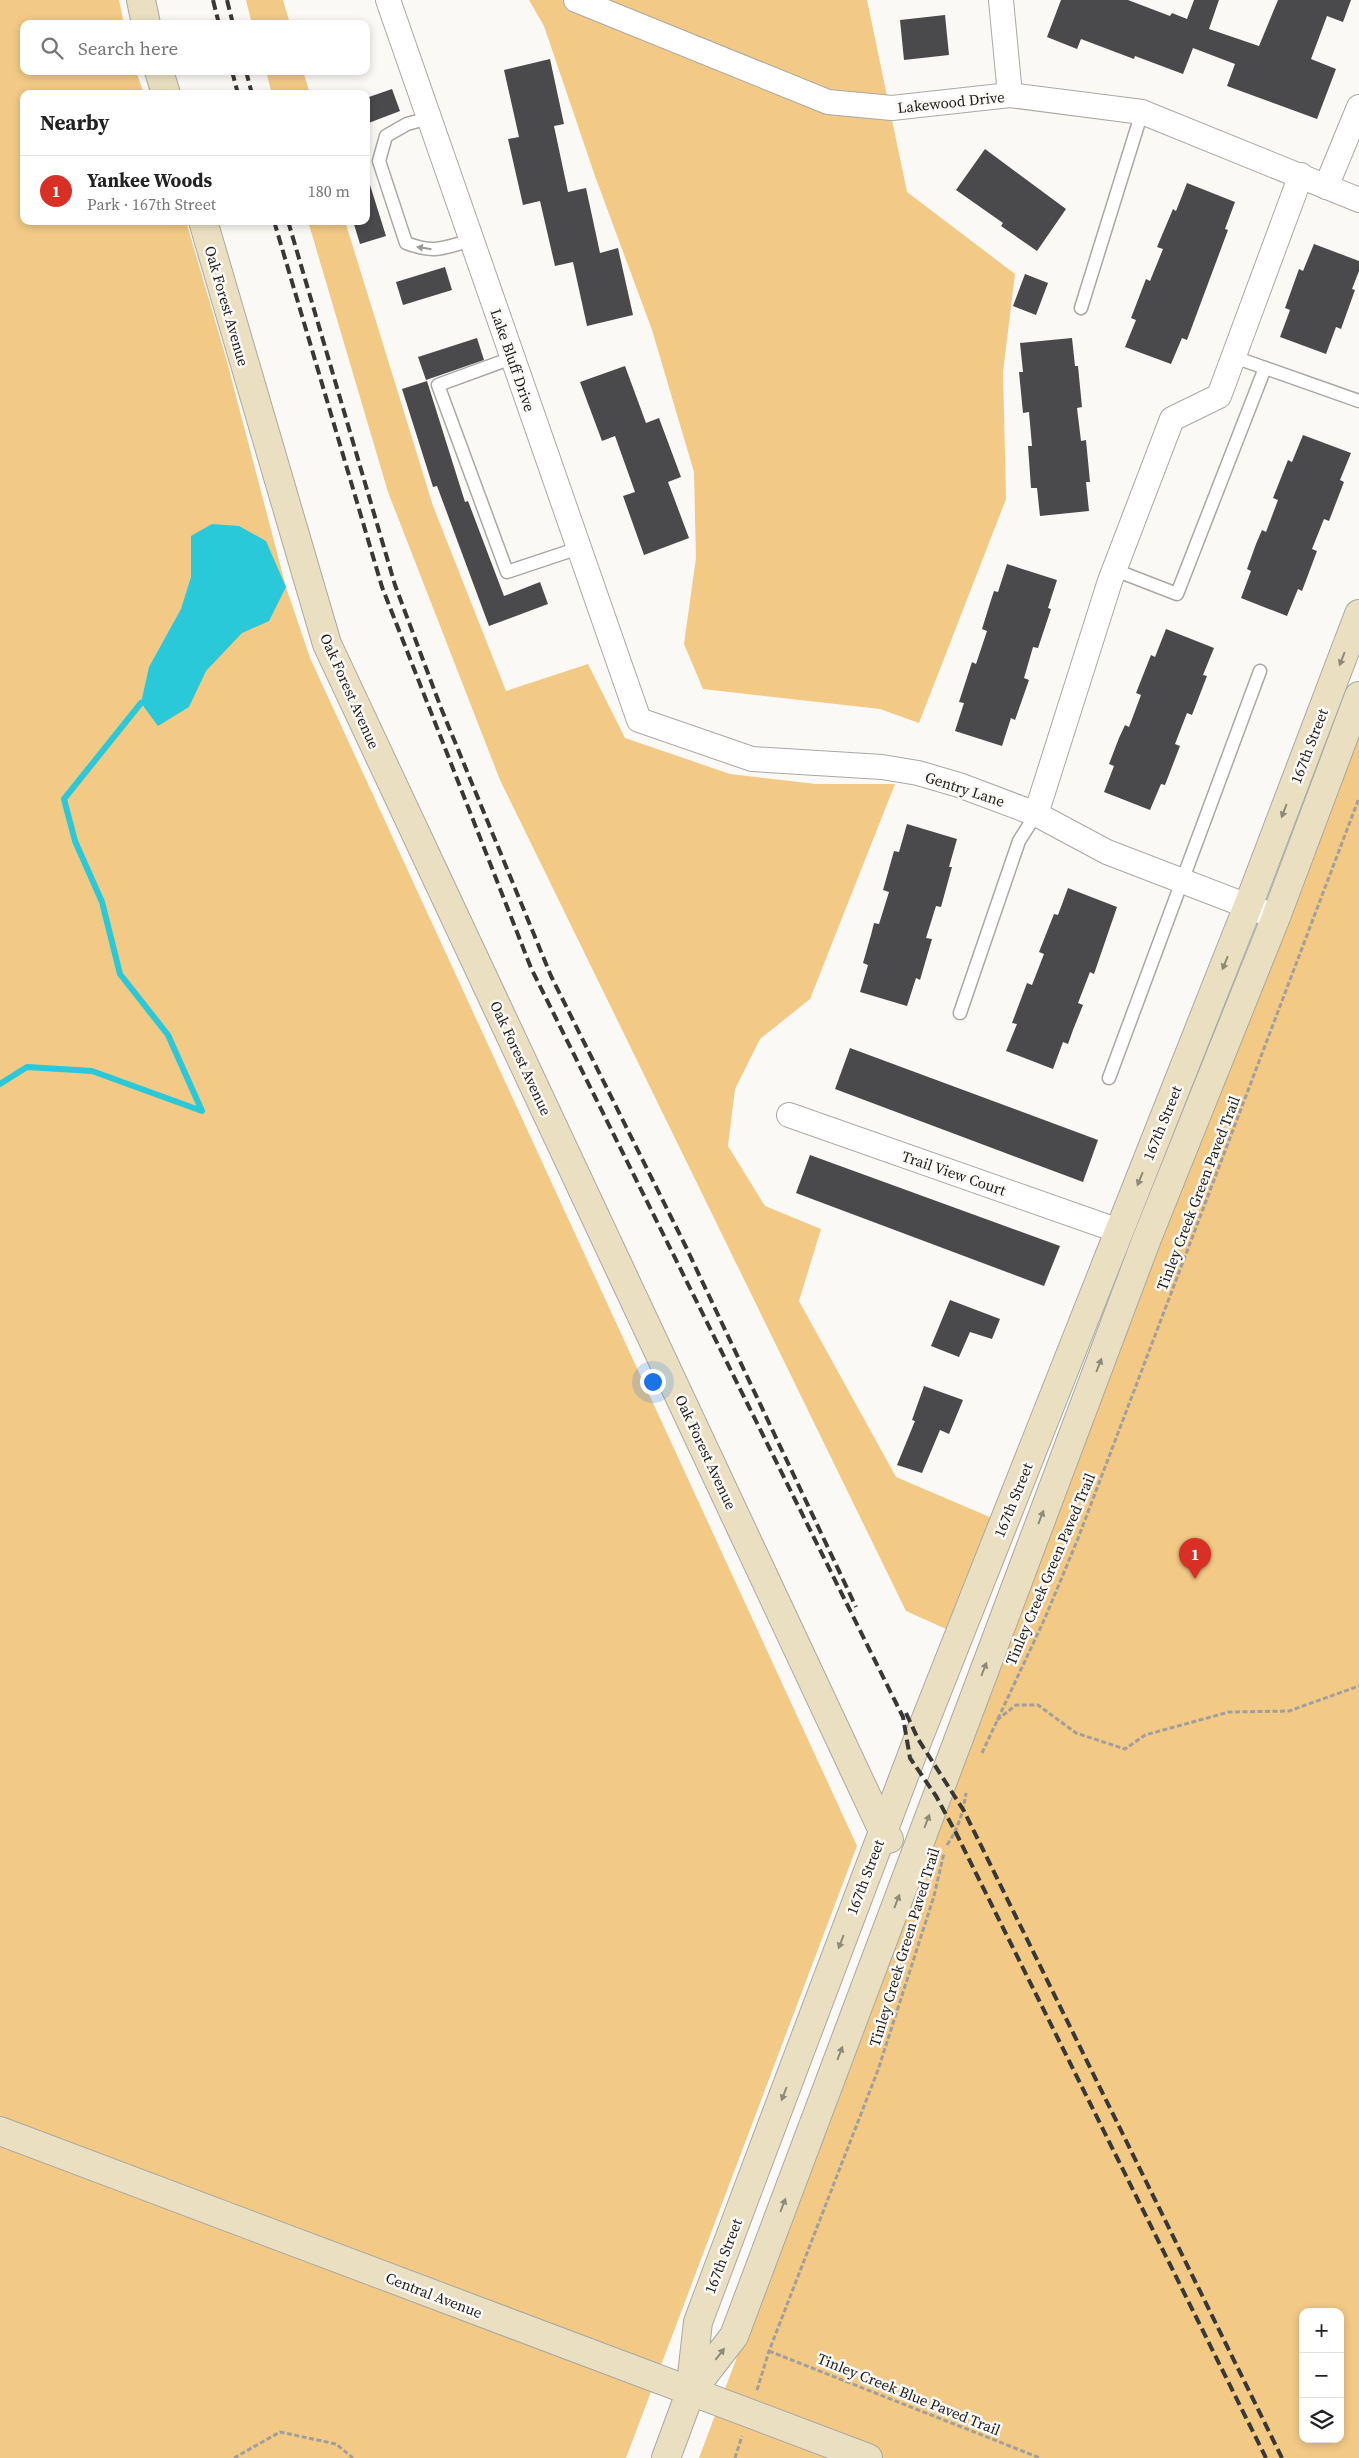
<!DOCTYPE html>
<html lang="en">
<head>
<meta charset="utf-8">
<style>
	:root { --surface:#fff; --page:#f2f2f2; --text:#222; --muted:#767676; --line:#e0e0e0; --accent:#d93025 }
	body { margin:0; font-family:"Source Serif 4",serif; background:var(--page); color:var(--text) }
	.controls { position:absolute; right:15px; bottom:15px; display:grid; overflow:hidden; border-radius:10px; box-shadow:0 2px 8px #0003 }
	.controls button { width:45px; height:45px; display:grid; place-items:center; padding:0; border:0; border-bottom:1px solid var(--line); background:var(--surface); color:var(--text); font:25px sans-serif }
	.you { position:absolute; left:652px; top:1381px; width:18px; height:18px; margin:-12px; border:4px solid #fff; border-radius:50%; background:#1a73e8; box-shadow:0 0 0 8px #1a73e833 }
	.badge { display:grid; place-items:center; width:32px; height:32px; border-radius:50%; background:var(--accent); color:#fff; font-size:16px; font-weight:700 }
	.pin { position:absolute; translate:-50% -41px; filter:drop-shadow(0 1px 2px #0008) }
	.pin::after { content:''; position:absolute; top:26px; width:18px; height:15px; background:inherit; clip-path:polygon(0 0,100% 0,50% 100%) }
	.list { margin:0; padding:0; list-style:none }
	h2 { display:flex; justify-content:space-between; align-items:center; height:65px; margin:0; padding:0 20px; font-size:21px }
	h2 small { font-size:16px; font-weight:400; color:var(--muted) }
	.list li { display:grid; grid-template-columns:32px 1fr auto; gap:15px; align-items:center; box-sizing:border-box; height:70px; padding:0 20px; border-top:1px solid var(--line) }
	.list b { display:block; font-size:19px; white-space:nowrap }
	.list p { margin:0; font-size:16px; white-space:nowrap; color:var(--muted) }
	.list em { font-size:16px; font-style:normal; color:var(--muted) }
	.icon { flex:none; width:28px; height:28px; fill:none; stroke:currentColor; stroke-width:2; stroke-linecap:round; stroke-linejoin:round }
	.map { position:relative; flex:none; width:1359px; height:2458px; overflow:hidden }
	.search { position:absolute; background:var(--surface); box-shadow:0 2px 8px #0003; left:20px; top:20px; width:350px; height:55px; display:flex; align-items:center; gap:12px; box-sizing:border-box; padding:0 18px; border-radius:10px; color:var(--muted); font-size:19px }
	.panel { position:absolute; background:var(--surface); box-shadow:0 2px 8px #0003; left:20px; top:90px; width:350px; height:135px; border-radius:10px }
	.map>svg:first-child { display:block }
	.green { fill:#f2c985; fill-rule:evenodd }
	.water { fill:#2ac9d9 }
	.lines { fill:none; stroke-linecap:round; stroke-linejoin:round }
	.stream { stroke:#2ac9d9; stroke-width:6 }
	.building { fill:#4a494c }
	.lane-casing { stroke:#a9a8a4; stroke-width:15 }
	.street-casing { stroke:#a9a8a4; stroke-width:26 }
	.secondary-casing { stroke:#a9a8a4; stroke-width:30 }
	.path { stroke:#a19f9d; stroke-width:3; stroke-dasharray:5 2.5; stroke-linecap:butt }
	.lane { stroke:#fff; stroke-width:12 }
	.street { stroke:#fff; stroke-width:24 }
	.secondary { stroke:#eae0c1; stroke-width:28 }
	.rail { stroke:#393837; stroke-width:4; stroke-dasharray:10 5; stroke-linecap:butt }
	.oneway { fill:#9a9a99 }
	.oneway2 { fill:#8f8977 }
	.labels { text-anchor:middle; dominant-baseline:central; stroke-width:5; stroke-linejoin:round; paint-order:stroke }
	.street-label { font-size:15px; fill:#1f1e1d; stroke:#fbf9f6 }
</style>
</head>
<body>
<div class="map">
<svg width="1359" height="2458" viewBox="0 0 1359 2458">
	<rect width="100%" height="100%" fill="#fbf9f6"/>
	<g class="green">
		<polygon points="0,0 119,0 124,24 24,24 24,71 136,71 144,94 24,94 24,221 186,221 226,358 286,587 310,658 857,1846 626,2458 0,2458"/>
		<polygon points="246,0 283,0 290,24 252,24"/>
		<polygon points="529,0 867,0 907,192 1015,274 1003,372 1006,499 919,723 880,709 703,689 684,644 696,558 694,472 652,330 595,176 544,26"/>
		<polygon points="266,71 303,71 310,94 272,94"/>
		<polygon points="308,221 345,221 433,506 506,691 588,664 625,738 730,774 816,784 895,784 810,999 760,1039 735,1089 728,1146 765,1206 821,1229 799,1301 896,1477 992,1518 946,1629 906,1611 500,780 388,492"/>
		<path d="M1359 723V2458H699L1090 1418ZM1303 2312H1340V2439H1303Z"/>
	</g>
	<polygon class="water" points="212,524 239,526 266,541 286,587 269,621 242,633 206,671 189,707 158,726 141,703 149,667 181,609 191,577 191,536"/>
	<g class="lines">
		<polyline class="stream" points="0,1084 27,1067 92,1071 202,1111 168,1035 120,974 102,902 75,841 64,799 141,703"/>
	</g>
	<g class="building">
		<polygon points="1061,0 1128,0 1170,16 1172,13 1187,19 1194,0 1219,0 1209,29 1259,46 1278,0 1351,0 1343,22 1327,16 1311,59 1336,69 1317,119 1227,86 1235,64 1193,48 1183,74 1135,56 1134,59 1081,39 1077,49 1047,37"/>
		<polygon points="945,15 949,55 904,60 900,20"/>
		<polygon points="550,59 564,124 554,126 568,192 586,188 600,253 618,248 633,315 587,326 573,262 555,266 540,201 523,205 508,139 519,137 504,70"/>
		<polygon points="392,89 400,111 366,124 366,98"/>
		<polygon points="985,149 1066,209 1037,251 1001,226 1003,223 956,190"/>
		<polygon points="1187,183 1235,202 1225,229 1228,230 1187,340 1182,338 1171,364 1125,347 1136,320 1131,318 1146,279 1150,281 1163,249 1157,247 1173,209 1176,211"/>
		<polygon points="366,185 370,185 386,236 360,244 353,221 366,221"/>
		<polygon points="1314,244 1359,261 1359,271 1352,289 1355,290 1341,329 1336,327 1326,354 1280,337 1290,310 1285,308 1299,269 1303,271"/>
		<polygon points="445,267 452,290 403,305 396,282"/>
		<polygon points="1025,274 1048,283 1036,315 1013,306"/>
		<polygon points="477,338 484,360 426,380 418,357"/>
		<polygon points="1072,338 1075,366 1078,366 1082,407 1077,408 1081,441 1086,440 1090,482 1086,482 1089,511 1040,516 1037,488 1031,488 1028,446 1032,446 1029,412 1023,413 1019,372 1023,372 1020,343"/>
		<polygon points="625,366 646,423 659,418 681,477 668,482 689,538 644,555 623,496 635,492 615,436 602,441 580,382"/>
		<polygon points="427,381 465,502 468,501 504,596 540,582 548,604 489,626 437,486 433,487 402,389"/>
		<polygon points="1303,435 1351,453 1340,480 1344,482 1329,521 1324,519 1312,549 1317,551 1302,591 1298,589 1287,616 1241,598 1251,571 1247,569 1256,544 1262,530 1266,532 1278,500 1273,498 1288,460 1292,462"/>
		<polygon points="1007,564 1057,580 1048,608 1051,609 1038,648 1033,647 1024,678 1029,680 1015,720 1011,718 1002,746 955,731 964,703 959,702 972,662 976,664 987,631 982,629 991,600 994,591 998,592"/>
		<polygon points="1166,629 1214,648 1203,675 1207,676 1192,715 1187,713 1175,744 1180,746 1165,785 1161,784 1150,810 1104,792 1114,766 1109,764 1119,738 1125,725 1129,727 1141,695 1136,693 1151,655 1155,657"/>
		<polygon points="907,824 957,839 949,867 952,867 941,907 936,906 926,938 932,939 920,980 916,978 907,1006 860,992 868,965 863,963 871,935 874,923 879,924 889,892 883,890 894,851 899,852"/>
		<polygon points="1068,888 1117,907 1094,974 1090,972 1078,1003 1083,1005 1073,1030 1068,1044 1063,1042 1053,1069 1006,1051 1017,1024 1012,1023 1027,983 1032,985 1044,954 1039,952 1054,914 1058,915"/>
		<polygon points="850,1048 1098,1140 1083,1182 835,1089"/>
		<polygon points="810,1155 1060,1246 1044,1286 796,1193"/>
		<polygon points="950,1300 1000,1319 992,1339 970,1332 959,1357 931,1346"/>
		<polygon points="924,1386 963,1400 949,1434 940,1430 922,1473 897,1465 915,1421 912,1420"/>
	</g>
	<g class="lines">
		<g class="lane-casing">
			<g id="lane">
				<path d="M429 118 407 124 386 136 379 161 406 243C435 254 443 248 472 240"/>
				<polyline points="1081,308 1142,112"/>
				<polyline points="1234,357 1359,401"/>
				<polyline points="512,358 438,385 507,572 579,548"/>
				<polyline points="1115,570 1177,594 1265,368"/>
				<polyline points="960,1013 1019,841 1036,814"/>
				<polyline points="1109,1078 1260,671"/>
			</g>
		</g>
		<g class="street-casing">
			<g id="street">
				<polyline points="388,0 639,720 752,759 882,767 918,773 959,785 1036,814 1107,852 1276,917"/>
				<polyline points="576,0 828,102 892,108 1010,95 1142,112 1359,200"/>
				<polyline points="1001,0 1010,95"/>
				<polyline points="1326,187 1359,107"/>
				<polyline points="1036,814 1110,581 1172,419 1219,396 1301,175"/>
				<polyline points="789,1115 1119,1231"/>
			</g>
		</g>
		<g class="secondary-casing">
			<g id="secondary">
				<polyline points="141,0 146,24"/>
				<polyline points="159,71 166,94"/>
				<polyline points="203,221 327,644 883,1831 889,1839"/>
				<polyline points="0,2131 868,2458"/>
				<polyline points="690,2393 734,2336 1146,1241 1276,917 1359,696"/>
				<polyline points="666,2458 690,2393 698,2322 754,2173 918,1739 1248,906 1359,614"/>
			</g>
		</g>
		<g class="path">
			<polyline points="997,1720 1016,1705 1038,1705 1076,1733 1125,1749 1145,1735 1229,1712 1289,1711 1359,1686"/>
			<polyline points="982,1753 1045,1618 1077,1541 1359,798"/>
			<path d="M947 1845C958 1829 963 1813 966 1793"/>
			<polyline points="769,2351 1040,2458"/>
			<polyline points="757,2390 769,2351 878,2070 934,1896 944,1853"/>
			<polyline points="234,2458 280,2432 336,2444 353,2458"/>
			<polyline points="735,2458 742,2436"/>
		</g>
		<use href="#lane" class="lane"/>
		<use href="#street" class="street"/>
		<use href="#secondary" class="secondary"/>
		<g class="rail">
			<polyline points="213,0 219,24"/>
			<polyline points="227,0 233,24"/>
			<polyline points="232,71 238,94"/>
			<polyline points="246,71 252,94"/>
			<polyline points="274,221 382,587 531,968 903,1717 910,1758 936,1796 956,1833 1266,2458"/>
			<polyline points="288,221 395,585 441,708 551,976 685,1245 856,1607"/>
			<polyline points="906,1713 918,1739 964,1811 1282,2458"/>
		</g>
	</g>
	<defs><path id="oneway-solid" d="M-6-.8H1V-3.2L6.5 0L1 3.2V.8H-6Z" transform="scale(1.25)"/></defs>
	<use class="oneway" href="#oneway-solid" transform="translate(424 248) rotate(-171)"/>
	<g class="oneway2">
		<use href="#oneway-solid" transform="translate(1342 659) rotate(111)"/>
		<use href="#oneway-solid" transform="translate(1284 811) rotate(111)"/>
		<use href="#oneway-solid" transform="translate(1225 963) rotate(112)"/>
		<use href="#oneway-solid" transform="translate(1140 1179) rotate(112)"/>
		<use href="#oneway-solid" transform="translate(1099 1365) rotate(-69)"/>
		<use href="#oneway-solid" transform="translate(1041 1517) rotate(-69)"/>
		<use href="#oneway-solid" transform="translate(984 1669) rotate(-69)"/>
		<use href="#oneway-solid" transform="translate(927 1821) rotate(-69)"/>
		<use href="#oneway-solid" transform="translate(897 1901) rotate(-69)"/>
		<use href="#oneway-solid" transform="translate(841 1942) rotate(111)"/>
		<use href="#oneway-solid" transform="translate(840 2053) rotate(-69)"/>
		<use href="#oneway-solid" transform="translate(784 2094) rotate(111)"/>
		<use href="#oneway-solid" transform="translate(783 2205) rotate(-69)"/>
		<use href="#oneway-solid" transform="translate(720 2354) rotate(-52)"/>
	</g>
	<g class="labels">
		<g class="street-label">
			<text transform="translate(951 102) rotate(-6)">Lakewood Drive</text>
			<text transform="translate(227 306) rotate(74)">Oak Forest Avenue</text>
			<text transform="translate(513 360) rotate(71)">Lake Bluff Drive</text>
			<text transform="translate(350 691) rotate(66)">Oak Forest Avenue</text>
			<text transform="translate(1309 746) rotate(-69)">167th Street</text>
			<text transform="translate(965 789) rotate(18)">Gentry Lane</text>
			<text transform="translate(521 1058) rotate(65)">Oak Forest Avenue</text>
			<text transform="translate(1162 1123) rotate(-68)">167th Street</text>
			<text transform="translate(954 1173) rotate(19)">Trail View Court</text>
			<text transform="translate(1198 1193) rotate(-69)">Tinley Creek Green Paved Trail</text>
			<text transform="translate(706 1452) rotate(65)">Oak Forest Avenue</text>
			<text transform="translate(1013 1500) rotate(-68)">167th Street</text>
			<text transform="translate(1050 1569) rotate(-67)">Tinley Creek Green Paved Trail</text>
			<text transform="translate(865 1877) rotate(-69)">167th Street</text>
			<text transform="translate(904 1947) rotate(-73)">Tinley Creek Green Paved Trail</text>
			<text transform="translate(723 2256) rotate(-69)">167th Street</text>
			<text transform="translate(434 2295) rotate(21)">Central Avenue</text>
			<text transform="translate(909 2394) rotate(22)">Tinley Creek Blue Paved Trail</text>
		</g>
	</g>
</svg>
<div class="controls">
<button>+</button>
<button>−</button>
<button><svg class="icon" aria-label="layers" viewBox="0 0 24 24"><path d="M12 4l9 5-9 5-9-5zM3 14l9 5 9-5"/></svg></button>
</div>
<div class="you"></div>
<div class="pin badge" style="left:1195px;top:1579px">1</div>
<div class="search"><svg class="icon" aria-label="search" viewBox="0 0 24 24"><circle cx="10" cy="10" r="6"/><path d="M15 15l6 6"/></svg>Search here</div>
<section class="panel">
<h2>Nearby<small></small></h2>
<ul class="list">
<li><span class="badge">1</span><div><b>Yankee Woods</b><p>Park · 167th Street</p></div><em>180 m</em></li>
</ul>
</section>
</div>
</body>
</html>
